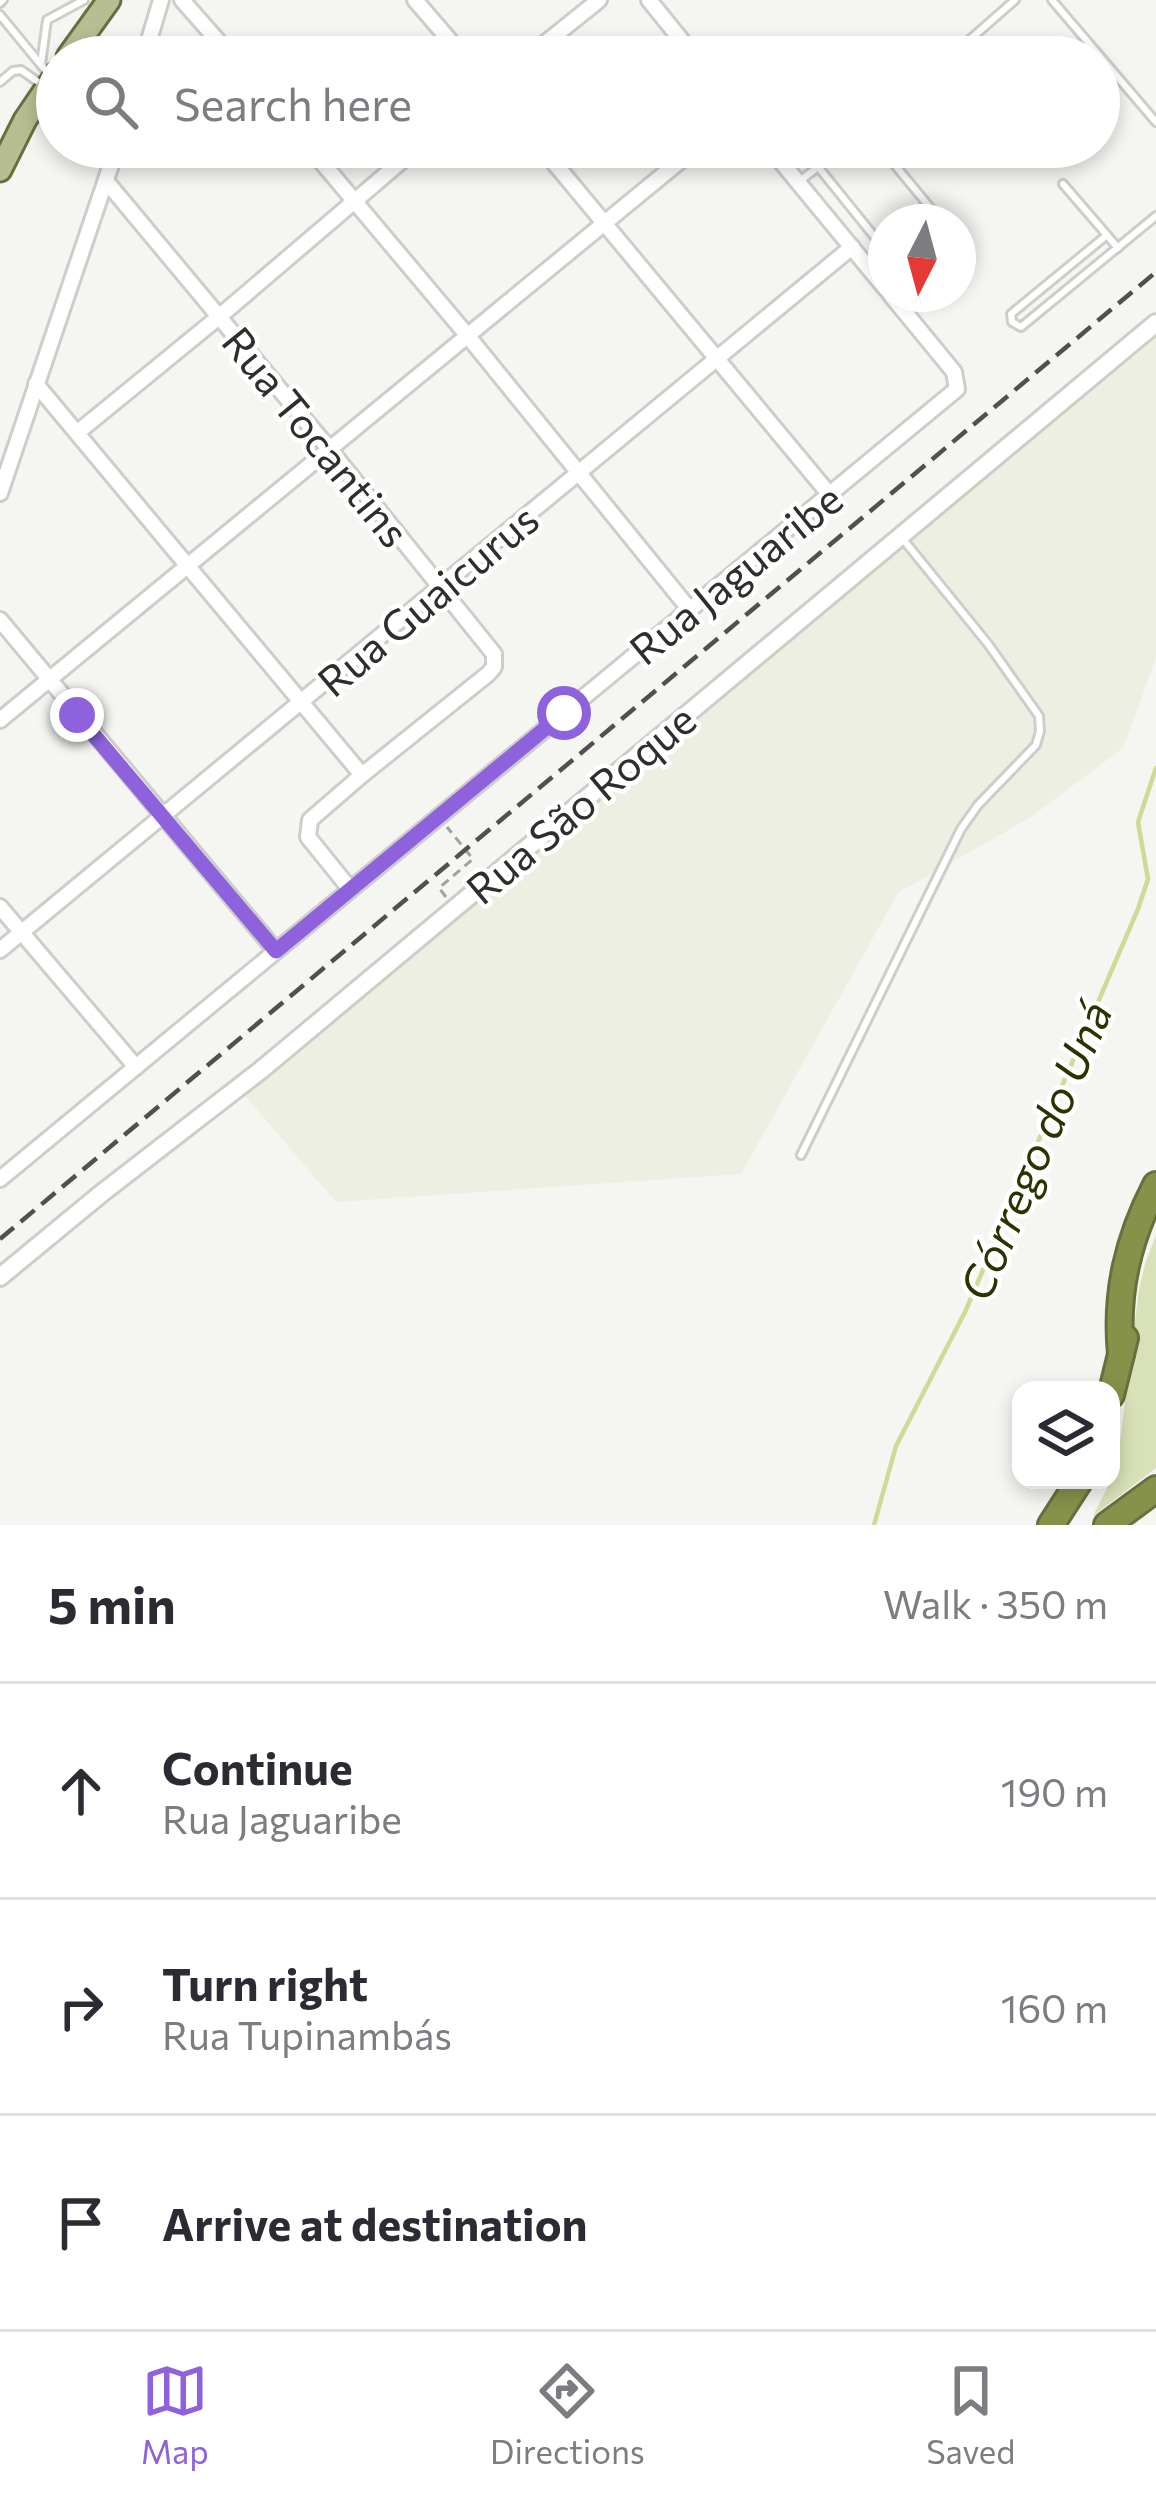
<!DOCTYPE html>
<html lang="en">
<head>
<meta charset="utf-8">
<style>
	:root { --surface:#fff; --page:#f7f7f7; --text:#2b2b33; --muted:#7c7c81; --line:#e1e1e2; --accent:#8e62dc }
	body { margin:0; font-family:Commissioner,sans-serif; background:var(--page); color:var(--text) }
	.controls { position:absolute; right:36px; bottom:36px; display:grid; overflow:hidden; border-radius:24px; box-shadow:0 6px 18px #0003 }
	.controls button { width:108px; height:108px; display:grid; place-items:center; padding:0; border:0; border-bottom:3px solid var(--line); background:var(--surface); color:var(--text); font:60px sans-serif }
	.compass { position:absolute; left:868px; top:204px; width:108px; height:108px; border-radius:50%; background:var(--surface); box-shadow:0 6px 18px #0003; rotate:186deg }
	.stop { position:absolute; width:36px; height:36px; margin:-27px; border:9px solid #8e62dc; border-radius:50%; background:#fff }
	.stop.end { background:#8e62dc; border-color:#fff; box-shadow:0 3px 12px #0008 }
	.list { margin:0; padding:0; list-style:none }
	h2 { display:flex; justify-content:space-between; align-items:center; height:156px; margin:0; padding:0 48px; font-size:51px }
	h2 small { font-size:39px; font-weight:400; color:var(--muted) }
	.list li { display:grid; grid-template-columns:78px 1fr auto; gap:36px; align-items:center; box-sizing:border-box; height:216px; padding:0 48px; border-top:3px solid var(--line) }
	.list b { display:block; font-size:45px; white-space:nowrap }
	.list p { margin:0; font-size:39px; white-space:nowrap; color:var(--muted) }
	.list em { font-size:39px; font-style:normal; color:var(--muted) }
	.icon { flex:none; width:66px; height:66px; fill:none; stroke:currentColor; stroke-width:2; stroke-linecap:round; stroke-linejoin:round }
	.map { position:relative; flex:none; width:1156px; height:1525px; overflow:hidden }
	.search { position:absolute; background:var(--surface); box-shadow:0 6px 18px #0003; left:36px; right:36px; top:36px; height:132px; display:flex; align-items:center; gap:30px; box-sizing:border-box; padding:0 42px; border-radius:66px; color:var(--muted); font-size:45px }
	.sheet { height:804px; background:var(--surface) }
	nav { display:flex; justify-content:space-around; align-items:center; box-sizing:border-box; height:168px; border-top:3px solid var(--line); background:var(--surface); font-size:33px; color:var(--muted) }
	nav a { display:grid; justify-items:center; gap:6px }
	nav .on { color:var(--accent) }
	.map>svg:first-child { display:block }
	.built { fill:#ecefe2 }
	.green { fill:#d8e1b7 }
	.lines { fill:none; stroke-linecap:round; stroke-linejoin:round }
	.stream { stroke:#cddb96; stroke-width:4.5 }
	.service-casing { stroke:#cdceca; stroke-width:12 }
	.minor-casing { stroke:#cdceca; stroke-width:20 }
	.tertiary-casing { stroke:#cdceca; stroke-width:22 }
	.primary-casing { stroke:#676f3f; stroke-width:27 }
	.motorway-casing { stroke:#676f3f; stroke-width:30 }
	.path { stroke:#a1a29f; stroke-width:3; stroke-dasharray:9 6; stroke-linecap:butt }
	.service { stroke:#fff; stroke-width:6 }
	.minor { stroke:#fff; stroke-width:14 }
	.tertiary { stroke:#fff; stroke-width:16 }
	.primary { stroke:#b6be92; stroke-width:21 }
	.motorway { stroke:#869249; stroke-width:24 }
	.rail { stroke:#50504e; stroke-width:4.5; stroke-dasharray:18 9; stroke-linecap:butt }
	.route { stroke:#8e62dc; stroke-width:15 }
	.labels { text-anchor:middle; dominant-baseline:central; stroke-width:9; stroke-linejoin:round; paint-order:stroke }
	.street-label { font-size:42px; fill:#2e2e2d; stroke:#fff }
	.water-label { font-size:45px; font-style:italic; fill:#2c3300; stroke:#fff }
</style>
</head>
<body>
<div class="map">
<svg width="1156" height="1525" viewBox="0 0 1156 1525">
	<rect width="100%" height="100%" fill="#f5f6f1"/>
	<polygon class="built" points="1156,329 1156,658 1123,748 1031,817 898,893 741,1174 336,1202 240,1090"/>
	<polygon class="green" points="1156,1235 1156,1468 1093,1516 1111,1480 1119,1450 1139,1289 1145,1264"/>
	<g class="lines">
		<polyline class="stream" points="874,1525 896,1446 965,1312 1138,909 1148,879 1138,822 1156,768"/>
		<g class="service-casing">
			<g id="service">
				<polyline points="1052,0 1156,122"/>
				<polyline points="0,3 3,0"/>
				<polyline points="0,15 51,77"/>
				<polyline points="950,57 1015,0"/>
				<polyline points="41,64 47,20 84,0"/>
				<polyline points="0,82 13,71 21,70 41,84"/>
				<polyline points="880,147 942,222"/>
				<polyline points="819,168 886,251"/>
				<polyline points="801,180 844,147"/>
				<polyline points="1063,184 1118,248"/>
				<polyline points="1107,235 1011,314 1012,322 1021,327 1156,216"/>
				<polyline points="801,1155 961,829 978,805 1036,745 1040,731 1039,716 988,644 902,538"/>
			</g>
		</g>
		<g class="minor-casing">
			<g id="minor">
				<polyline points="182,0 232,57"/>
				<polyline points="415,0 464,57"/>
				<polyline points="649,0 695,57"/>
				<polyline points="144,57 161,0"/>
				<polyline points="528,57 599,0"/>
				<polyline points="309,147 467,335 690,610"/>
				<polyline points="541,147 830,495"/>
				<polyline points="769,147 886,289"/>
				<polyline points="106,181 330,450 494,654 494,667 488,674 362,775 310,820 308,837 350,889"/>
				<polyline points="36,384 362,775"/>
				<polyline points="78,432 220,316 418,147"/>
				<polyline points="0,493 117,147"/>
				<polyline points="0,620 276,951"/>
				<polyline points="0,720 697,147"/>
				<polyline points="0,907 136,1067"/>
				<polyline points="0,950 852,247"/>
				<polyline points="0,1179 957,389 954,372 890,294"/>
			</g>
		</g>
		<g class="tertiary-casing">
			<polyline id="tertiary" points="0,1277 102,1193 261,1070 1156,323"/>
		</g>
		<g class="primary-casing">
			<g id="primary">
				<polyline points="68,57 109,0"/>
				<polyline points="0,170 25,120 57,73"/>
			</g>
		</g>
		<g class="motorway-casing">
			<g id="motorway">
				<path d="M1121 1354C1115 1293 1128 1239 1156 1185"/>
				<polyline points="1111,1395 1125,1338"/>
				<polyline points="1051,1525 1080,1480"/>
				<polyline points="1107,1525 1156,1489"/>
			</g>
		</g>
		<polyline class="path" points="446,897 439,888 473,859 447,827"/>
		<use href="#service" class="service"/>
		<use href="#minor" class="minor"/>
		<use href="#tertiary" class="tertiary"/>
		<use href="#primary" class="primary"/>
		<use href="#motorway" class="motorway"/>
		<polyline class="rail" points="0,1239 1156,272"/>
	</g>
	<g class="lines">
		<polyline class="route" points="77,715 276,951 564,713"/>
	</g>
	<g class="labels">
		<g class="street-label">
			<text transform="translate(317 436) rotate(51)">Rua Tocantins</text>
			<text transform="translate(735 573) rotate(-39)">Rua Jaguaribe</text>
			<text transform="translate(427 599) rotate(-40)">Rua Guaicurus</text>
			<text transform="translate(580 803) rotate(-40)">Rua São Roque</text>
		</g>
		<g class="water-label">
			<text transform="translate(1034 1150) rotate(-67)">Córrego do Uná</text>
		</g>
	</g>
</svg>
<div class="controls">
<button><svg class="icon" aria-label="layers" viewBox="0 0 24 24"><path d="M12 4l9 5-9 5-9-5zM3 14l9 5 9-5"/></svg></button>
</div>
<svg class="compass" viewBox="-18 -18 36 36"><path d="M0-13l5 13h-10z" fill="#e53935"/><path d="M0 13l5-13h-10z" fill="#7c7c81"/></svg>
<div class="stop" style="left:564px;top:713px"></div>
<div class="stop end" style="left:77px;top:715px"></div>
<div class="search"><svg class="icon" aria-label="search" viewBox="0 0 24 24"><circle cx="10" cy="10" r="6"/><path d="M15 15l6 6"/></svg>Search here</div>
</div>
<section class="sheet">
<h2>5 min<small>Walk · 350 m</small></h2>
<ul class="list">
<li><svg class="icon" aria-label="ahead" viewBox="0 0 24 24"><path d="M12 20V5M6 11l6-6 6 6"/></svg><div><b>Continue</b><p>Rua Jaguaribe</p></div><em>190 m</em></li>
<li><svg class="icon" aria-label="right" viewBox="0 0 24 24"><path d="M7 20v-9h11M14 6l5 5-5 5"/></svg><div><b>Turn right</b><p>Rua Tupinambás</p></div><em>160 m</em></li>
<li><svg class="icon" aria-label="arrive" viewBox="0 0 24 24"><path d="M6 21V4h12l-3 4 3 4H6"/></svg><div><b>Arrive at destination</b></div></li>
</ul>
</section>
<nav>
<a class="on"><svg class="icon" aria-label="map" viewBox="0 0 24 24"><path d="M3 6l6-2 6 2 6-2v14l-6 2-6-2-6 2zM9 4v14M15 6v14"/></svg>Map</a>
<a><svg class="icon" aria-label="directions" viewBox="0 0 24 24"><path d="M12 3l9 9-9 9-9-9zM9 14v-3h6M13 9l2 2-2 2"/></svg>Directions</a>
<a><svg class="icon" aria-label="saved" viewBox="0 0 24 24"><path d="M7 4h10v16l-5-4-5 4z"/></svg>Saved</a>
</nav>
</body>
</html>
